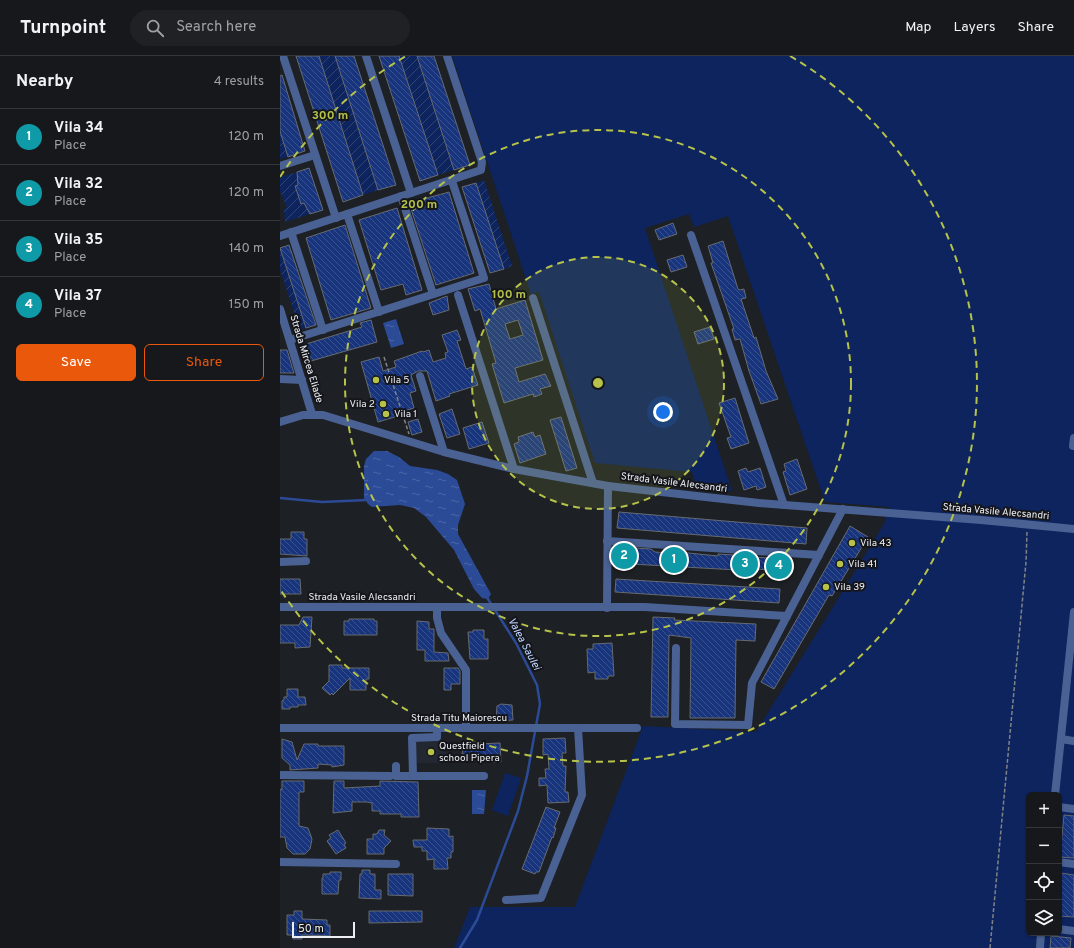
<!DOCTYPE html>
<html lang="en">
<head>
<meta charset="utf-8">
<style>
	:root { --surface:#16181b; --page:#1f2124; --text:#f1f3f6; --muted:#9ea0a3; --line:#35373a; --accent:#ea580c }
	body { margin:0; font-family:Overpass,sans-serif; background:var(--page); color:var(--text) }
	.controls { position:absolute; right:12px; bottom:12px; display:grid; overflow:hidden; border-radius:6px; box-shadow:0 1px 3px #0004 }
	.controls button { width:36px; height:36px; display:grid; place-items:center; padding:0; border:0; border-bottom:1px solid var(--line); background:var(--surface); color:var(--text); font:20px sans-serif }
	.scale { position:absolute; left:12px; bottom:10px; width:63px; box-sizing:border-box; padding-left:4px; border:2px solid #eceef2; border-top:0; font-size:11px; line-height:14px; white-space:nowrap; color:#eceef2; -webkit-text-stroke:3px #14161b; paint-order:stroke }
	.you { position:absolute; left:383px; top:356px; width:14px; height:14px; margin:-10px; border:3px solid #fff; border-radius:50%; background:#1a73e8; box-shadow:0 0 0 6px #1a73e833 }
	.badge { display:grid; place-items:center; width:26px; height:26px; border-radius:50%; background:var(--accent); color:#fff; font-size:13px; font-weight:700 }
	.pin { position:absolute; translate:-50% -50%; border:2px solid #fff; box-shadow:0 1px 4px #0006 }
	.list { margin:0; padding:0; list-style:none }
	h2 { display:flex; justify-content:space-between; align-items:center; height:52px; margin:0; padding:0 16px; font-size:17px }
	h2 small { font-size:13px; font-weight:400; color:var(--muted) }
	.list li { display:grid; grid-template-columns:26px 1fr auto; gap:12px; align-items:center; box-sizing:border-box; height:56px; padding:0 16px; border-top:1px solid var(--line) }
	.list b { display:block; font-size:15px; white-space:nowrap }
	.list p { margin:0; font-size:13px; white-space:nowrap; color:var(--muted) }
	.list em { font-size:13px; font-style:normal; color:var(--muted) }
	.actions { display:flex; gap:8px; padding:12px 16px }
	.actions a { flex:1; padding:9px 0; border:1px solid var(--accent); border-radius:6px; text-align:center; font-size:14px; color:var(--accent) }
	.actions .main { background:var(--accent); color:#fff }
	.icon { flex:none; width:22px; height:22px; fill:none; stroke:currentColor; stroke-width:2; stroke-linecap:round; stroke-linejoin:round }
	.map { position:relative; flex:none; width:794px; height:892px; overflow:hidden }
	header { display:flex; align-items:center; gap:24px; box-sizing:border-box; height:56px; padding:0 20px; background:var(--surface); border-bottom:1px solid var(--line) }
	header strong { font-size:19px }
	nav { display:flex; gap:22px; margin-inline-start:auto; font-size:14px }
	.search { width:280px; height:36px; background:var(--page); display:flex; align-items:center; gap:10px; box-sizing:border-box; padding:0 14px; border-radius:22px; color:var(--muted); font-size:15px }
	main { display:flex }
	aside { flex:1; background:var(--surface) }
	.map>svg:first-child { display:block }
	.built { fill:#232731 }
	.grass { fill:#0d245f; fill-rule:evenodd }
	.garden { fill:url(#garden-furrows) }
	.water { fill:url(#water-ripples) }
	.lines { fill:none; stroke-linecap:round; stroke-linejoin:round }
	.stream { stroke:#2c4b97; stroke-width:2.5 }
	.building { fill:url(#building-back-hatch); stroke:#676a70; fill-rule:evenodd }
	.path { stroke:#818387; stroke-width:1.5; stroke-dasharray:4 2; stroke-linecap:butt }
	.minor { stroke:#4a6193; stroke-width:8 }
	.ring { fill:none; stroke:#b6c249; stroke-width:2; stroke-dasharray:7 5 }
	.poi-dot { fill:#b6c249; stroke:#14161b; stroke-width:1.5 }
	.labels { text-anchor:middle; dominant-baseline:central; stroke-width:4; stroke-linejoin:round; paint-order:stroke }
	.street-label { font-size:10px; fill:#eceef2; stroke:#14161b }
	.poi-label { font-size:10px; fill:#eceef2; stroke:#14161b; text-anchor:start }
	.water-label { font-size:11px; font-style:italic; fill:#bfd4ff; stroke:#14161b }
	.centre { fill:#b6c249; stroke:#14161b; stroke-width:2 }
	.ring-label { font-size:12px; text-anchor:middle; font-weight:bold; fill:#b6c249; stroke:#14161b; stroke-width:4; stroke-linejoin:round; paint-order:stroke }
</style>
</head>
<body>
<header>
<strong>Turnpoint</strong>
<div class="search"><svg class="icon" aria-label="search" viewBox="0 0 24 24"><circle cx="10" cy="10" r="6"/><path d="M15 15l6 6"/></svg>Search here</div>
<nav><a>Map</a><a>Layers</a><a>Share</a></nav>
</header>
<main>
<aside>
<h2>Nearby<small>4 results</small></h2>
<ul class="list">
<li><span class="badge" style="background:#0f9aa8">1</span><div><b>Vila 34</b><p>Place</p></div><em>120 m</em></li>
<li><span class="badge" style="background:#0f9aa8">2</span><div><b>Vila 32</b><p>Place</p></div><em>120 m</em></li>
<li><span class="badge" style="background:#0f9aa8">3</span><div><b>Vila 35</b><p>Place</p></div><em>140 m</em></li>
<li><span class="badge" style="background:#0f9aa8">4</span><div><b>Vila 37</b><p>Place</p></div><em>150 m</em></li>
</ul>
<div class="actions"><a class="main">Save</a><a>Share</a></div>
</aside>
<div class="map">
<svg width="794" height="892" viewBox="0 0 794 892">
	<defs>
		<pattern id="garden-furrows" width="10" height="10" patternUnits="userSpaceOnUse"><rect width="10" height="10" fill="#0d245f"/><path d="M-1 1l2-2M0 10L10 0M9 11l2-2" fill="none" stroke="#304476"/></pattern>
		<pattern id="water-ripples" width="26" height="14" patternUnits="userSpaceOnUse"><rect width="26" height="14" fill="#2c4b97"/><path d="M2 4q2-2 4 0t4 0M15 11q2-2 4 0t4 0" fill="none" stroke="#4b65a6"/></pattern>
		<pattern id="building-back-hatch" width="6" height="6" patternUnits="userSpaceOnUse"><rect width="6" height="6" fill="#17347d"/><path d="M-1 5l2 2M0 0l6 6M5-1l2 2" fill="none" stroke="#395290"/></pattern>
	</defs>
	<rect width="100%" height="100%" fill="#1d2024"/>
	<polygon class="built" points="135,685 166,685 167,707 135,707"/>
	<g class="grass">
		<path d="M172 0H794V892H174L190 851H295L363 670 476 676 604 468 609 451 545 446 448 160 414 171 409 158 365 172 452 435 417 433 412 416 315 407 259 236 251 238ZM749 739H779V877H749Z"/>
		<polygon points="225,717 241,722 228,760 212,754"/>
	</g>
	<g class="garden">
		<polygon points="39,0 55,0 98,134 83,139"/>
		<polygon points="119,0 137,0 174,114 158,119"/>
		<polygon points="0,75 8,101 0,103"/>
		<polygon points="17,116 18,129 15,130 21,148 24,147 30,158 5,166 4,153 7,152 0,135 0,121"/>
		<polygon points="204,124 232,210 224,213 196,127"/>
		<polygon points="0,192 26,272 20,274 0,214"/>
	</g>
	<g class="water">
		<polygon points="116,263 124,288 111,292 103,267"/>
		<polygon points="94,395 107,395 119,401 130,410 157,414 168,418 177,424 185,448 178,469 178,478 211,538 208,543 202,542 194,533 174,494 146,461 134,452 120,449 92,451 88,448 84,442 84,410 86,403"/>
		<polygon points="192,734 206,734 204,758 192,758"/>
	</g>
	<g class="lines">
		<g class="stream">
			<polyline points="0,442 42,446 87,444"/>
			<polyline points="180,892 197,864 238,755 247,720 260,648 257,629 236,587 206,540"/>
		</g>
	</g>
	<g class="building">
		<polygon points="16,0 39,0 83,139 63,146"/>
		<polygon points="55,0 74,0 116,129 98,134"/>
		<polygon points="99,0 119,0 158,119 140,125"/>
		<polygon points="137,0 154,0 190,109 174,114"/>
		<polygon points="2,19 25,95 8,101 0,75 0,20"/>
		<polygon points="29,112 43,154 30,158 24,147 21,148 15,130 18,129 17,116"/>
		<polygon points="196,127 224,213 210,217 182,131"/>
		<polygon points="169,136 194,217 156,229 129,147"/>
		<polygon points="117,152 142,234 126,239 123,228 101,234 79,164"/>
		<polygon points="393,167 397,178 379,184 375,174"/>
		<polygon points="65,169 91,252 51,264 26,182"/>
		<polygon points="443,185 458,233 459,234 464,233 466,242 461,243 474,282 476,281 486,315 498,343 481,348 469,315 460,283 455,284 452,273 454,273 431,207 433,207 428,190"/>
		<polygon points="9,189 36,269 26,272 0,192"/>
		<polygon points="403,199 407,211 391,216 387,204"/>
		<path d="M209 228 216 253 245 244 263 304 235 312 239 326 265 318 271 330 260 333 262 338 254 341 253 338 224 347 212 308 216 307 200 253 195 255 188 233ZM238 264 243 279 230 283 225 268Z"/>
		<polygon points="167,240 169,254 153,259 149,247"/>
		<polygon points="91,264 97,286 31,305 26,288 82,271 80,267"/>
		<polygon points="430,271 434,283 418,288 414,276"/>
		<polygon points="177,274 181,284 177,285 186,313 192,311 198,329 169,338 170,340 156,345 147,315 138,315 131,319 136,335 130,337 134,352 127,354 128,357 98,366 81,306 99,301 103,315 116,311 114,305 142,295 143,296 149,294 153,306 166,302 165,297 168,296 162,279"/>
		<polygon points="0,294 7,294 14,317 0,317"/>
		<polygon points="455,342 469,387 451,393 447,382 451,381 439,347"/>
		<polygon points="172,353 180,378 167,382 159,358"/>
		<polygon points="281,361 297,412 286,415 270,364"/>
		<polygon points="138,363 142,376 132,379 128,366"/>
		<polygon points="202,366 209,387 189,393 183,372"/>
		<polygon points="253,376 255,381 260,379 266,398 240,407 234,388 239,386 238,381"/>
		<polygon points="517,403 527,433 510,439 503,416 506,415 504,408"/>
		<polygon points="466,412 468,416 480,412 486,431 477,434 476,430 464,434 458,415"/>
		<polygon points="339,456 527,472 526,488 337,472"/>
		<polygon points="570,470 588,481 552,540 549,539 494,633 481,626"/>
		<polygon points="11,476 24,476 24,483 27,483 27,500 0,498 0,483 11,483"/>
		<polygon points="338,491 371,493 375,496 389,497 389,495 438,500 438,498 471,500 471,501 509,503 509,505 512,506 511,518 490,517 490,514 475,513 475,515 333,507 334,493 338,493"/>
		<polygon points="0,523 20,523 21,538 0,538"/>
		<polygon points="336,523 500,533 499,547 335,536"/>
		<polygon points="23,561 32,561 30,591 15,592 15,587 0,587 0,569 19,569"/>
		<polygon points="373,561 395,562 394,564 476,568 475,585 456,584 455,662 410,662 411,582 389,579 388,661 371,661"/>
		<polygon points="69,563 94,563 94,565 97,565 97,579 64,579 64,565 69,565"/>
		<polygon points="137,565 149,566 149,573 154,573 154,596 168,597 169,605 145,605 145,594 137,594"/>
		<polygon points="193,574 204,574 204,583 208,583 208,603 190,603 188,576 193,576"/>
		<polygon points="332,587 334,620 328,620 328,623 315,623 315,616 308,617 307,593 313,593 313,588"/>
		<polygon points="49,609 62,609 62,612 89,612 89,623 86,623 86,634 70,634 70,622 53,639 52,637 50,639 42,632 49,625"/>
		<polygon points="164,612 178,612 180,615 180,628 171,628 171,634 164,634"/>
		<polygon points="7,633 18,633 18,641 25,641 26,649 18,649 18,651 10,651 10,653 2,653 2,645 4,644 4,641 7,641"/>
		<polygon points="221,648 232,649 233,664 216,665 217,650"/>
		<polygon points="285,682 286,697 282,697 283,710 286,710 285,736 288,736 289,746 268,747 267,729 259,730 259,722 266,722 265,713 269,713 268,698 263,699 263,683"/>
		<polygon points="2,683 12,686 17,704 24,688 38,688 38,690 64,690 64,709 52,711 52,709 38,708 38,712 10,714 10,709 2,702"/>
		<polygon points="198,686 198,688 220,687 221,706 211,706 211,703 184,702 184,698 182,698 184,687"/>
		<polygon points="2,725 24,725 24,736 19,736 19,770 28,772 32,783 30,793 25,798 13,798 7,792 5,781 0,781 0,733 2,734"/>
		<polygon points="54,725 64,725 64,732 100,730 100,725 138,726 139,761 121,761 121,758 100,758 100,755 92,755 92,747 87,746 72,746 72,755 53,757"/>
		<polygon points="266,751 280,756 274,772 276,772 273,782 272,781 259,816 256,816 255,818 242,813"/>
		<polygon points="784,759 794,760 794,802 780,801"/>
		<polygon points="147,772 169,773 169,781 173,780 173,796 171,796 171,802 167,802 168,813 154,813 154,803 147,804 147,795 142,795 142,791 134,791 133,784 147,784"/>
		<polygon points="58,774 66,787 64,788 66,792 56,798 47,785 51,782 49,779"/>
		<polygon points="99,774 105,774 104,779 111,785 104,792 104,798 87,798 87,783 93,783 93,778 97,778"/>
		<polygon points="82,814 90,814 90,818 95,818 95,834 101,834 101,843 79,842 80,818 82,818"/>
		<polygon points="50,816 61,816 61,824 59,824 58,838 42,838 42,822 43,822 43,818 50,818"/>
		<polygon points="781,817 794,819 794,861 779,860"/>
		<polygon points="108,818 133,818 133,840 108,839"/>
		<polygon points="14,855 22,855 22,863 47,864 47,869 50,869 50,880 22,879 22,883 13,883 13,879 7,879 7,859 14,859"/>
		<polygon points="89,855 142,855 142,866 89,867"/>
		<polygon points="771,880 791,882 790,892 770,892"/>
	</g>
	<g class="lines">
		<g class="path">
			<polyline points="104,301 129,378"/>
			<polyline points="710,892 746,506 747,476"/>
		</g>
		<g class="minor">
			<polyline points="3,0 56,162"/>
			<polyline points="86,0 131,137"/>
			<polyline points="0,110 35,99"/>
			<polyline points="121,140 153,238"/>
			<polyline points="67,158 99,256"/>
			<polyline points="11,176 43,274"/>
			<polyline points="411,179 504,449"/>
			<polyline points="0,180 201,114 202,106 167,0"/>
			<polyline points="178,239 234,413"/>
			<polyline points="253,242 313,427"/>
			<polyline points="0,253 32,358"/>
			<polyline points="10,284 204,222 172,125"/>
			<polyline points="140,320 164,396"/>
			<polyline points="0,323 22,324"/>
			<polyline points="0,366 23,359 43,359 164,396 234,413 328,430 479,447 701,464 794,473"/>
			<polyline points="793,390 794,382"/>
			<polyline points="327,485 539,499"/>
			<polyline points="0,506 26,505"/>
			<polyline points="0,551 365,551 507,560"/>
			<polyline points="157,551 157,562 161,577 186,614 186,672"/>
			<polyline points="327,552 328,430"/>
			<polyline points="396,592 395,668 468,669 472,627 563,453"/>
			<polyline points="0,672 357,672"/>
			<polyline points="781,683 794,685"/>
			<polyline points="116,710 116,720 204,720"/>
			<polyline points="0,719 110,720"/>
			<polyline points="133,720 132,682 157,681 157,672"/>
			<polyline points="775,739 794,556"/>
			<polyline points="779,751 794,753"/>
			<polyline points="0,806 116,808"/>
			<polyline points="779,806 794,808"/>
			<polyline points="226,844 261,842 302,739 298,672"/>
			<polyline points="779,873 794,875"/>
			<polyline points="760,892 761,877"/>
		</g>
	</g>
	<circle cx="318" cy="327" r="126" fill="#b6c249" fill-opacity=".12"/>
	<g class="ring">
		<circle cx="318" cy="327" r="126"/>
		<circle cx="318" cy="327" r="253"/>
		<path d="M0 121A379 379 0 0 1 126 0M510 0A379 379 0 1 1 0 533"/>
	</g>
	<g class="poi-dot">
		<circle cx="96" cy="324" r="4"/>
		<circle cx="103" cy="348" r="4"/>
		<circle cx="106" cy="358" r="4"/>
		<circle cx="572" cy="487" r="4"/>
		<circle cx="560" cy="508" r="4"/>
		<circle cx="546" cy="531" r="4"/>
		<circle cx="151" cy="696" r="4"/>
	</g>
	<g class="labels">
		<g class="street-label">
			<text transform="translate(26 303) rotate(73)">Strada Mircea Eliade</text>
			<text transform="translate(394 427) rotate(7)">Strada Vasile Alecsandri</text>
			<text transform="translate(716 456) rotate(5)">Strada Vasile Alecsandri</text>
			<text x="82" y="541">Strada Vasile Alecsandri</text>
			<text x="179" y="662">Strada Titu Maiorescu</text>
		</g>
		<g class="poi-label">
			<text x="104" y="324">Vila 5</text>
			<text x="95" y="348" text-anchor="end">Vila 2</text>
			<text x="114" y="358">Vila 1</text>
			<text x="580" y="487">Vila 43</text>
			<text x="568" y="508">Vila 41</text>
			<text x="554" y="531">Vila 39</text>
			<text x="159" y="690">Questfield<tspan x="159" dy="12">school Pipera</tspan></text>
		</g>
		<g class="water-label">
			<text transform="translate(244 588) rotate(62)">Valea Saulei</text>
		</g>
	</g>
	<circle cx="318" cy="327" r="6" class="centre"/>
	<g class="ring-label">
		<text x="50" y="63">300 m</text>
		<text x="139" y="152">200 m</text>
		<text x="229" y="242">100 m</text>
	</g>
</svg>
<div class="controls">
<button>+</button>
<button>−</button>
<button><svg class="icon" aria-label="locate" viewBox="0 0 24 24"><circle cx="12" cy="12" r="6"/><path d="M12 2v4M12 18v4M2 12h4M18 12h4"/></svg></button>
<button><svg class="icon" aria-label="layers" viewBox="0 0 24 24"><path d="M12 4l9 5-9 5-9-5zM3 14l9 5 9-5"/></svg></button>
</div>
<div class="scale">50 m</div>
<div class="you"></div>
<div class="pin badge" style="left:394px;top:504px;background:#0f9aa8">1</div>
<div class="pin badge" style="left:344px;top:500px;background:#0f9aa8">2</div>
<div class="pin badge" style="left:465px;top:508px;background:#0f9aa8">3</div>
<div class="pin badge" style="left:499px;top:510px;background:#0f9aa8">4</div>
</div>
</main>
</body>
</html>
